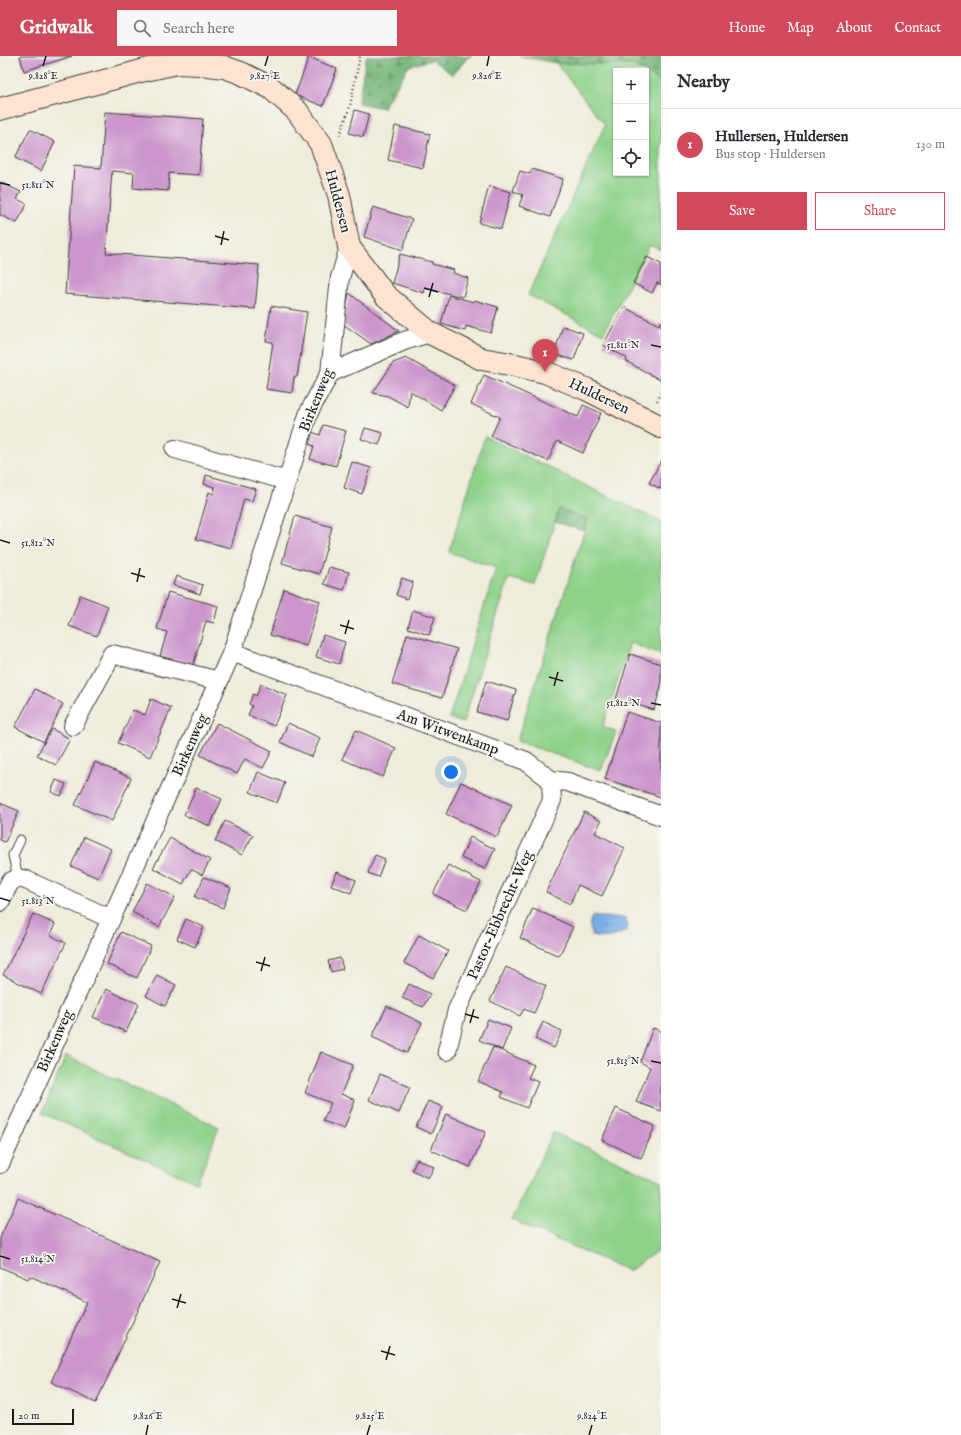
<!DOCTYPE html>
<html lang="en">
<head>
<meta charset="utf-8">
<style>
	:root { --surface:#fff; --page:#f7f7f7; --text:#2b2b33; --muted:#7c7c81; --line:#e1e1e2; --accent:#d1495b }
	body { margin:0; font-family:"IM FELL English",serif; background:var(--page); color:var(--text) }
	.controls { position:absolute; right:12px; top:12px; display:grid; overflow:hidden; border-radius:0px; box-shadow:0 1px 3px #0004 }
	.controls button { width:36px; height:36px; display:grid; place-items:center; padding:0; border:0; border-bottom:1px solid var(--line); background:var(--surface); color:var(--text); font:20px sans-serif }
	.scale { position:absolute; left:12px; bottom:10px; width:62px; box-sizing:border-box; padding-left:4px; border:2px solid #1c1c1c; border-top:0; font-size:11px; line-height:14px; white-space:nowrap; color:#1c1c1c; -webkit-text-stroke:3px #f6f6f2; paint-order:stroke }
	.you { position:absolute; left:451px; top:716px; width:14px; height:14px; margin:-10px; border:3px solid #fff; border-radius:50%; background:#1a73e8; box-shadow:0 0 0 6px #1a73e833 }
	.badge { display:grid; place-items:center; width:26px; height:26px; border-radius:50%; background:var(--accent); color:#fff; font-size:13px; font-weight:700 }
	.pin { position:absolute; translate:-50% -33px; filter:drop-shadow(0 1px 2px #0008) }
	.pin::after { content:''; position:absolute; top:21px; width:14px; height:12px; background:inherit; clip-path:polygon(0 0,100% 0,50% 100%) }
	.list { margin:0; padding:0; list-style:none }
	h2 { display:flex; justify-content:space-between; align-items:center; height:52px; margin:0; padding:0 16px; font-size:17px }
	h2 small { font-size:13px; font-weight:400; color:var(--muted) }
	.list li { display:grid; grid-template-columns:26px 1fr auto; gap:12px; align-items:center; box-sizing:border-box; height:72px; padding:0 16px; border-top:1px solid var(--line) }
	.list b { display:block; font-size:15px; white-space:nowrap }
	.list p { margin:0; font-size:13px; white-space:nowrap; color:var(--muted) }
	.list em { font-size:13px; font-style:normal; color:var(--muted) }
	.actions { display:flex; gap:8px; padding:12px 16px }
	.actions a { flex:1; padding:9px 0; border:1px solid var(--accent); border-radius:0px; text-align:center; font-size:14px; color:var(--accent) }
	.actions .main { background:var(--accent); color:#fff }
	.icon { flex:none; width:22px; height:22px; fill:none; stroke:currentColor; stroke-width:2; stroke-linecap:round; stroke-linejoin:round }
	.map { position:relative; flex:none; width:661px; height:1379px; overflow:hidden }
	header { display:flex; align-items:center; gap:24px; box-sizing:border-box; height:56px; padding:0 20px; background:var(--accent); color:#fff }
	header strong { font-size:19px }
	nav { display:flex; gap:22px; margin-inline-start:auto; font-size:14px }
	.search { width:280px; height:36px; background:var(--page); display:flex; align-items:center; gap:10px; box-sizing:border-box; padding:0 14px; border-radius:0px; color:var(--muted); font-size:15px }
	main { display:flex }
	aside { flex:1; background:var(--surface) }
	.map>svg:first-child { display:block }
	.green { fill:#8ed28a; stroke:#557753 }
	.forest { fill:url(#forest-firs); stroke:#476849 }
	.water { fill:url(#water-ripples); stroke:#4c6482 }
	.building { fill:#cc96cc }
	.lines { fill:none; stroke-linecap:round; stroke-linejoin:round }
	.lane-casing { stroke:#3c3b38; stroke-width:11 }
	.street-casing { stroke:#3c3b38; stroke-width:20 }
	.secondary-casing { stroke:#3c3b38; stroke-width:24 }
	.path { stroke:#3c3b38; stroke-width:2.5; stroke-dasharray:1 3; stroke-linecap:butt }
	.lane { stroke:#fff; stroke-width:9 }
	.street { stroke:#fff; stroke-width:18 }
	.secondary { stroke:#fde4d1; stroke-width:22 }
	.ticks { fill:none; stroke:#1c1c1c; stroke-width:1.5 }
	.labels { text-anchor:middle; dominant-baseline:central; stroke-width:3.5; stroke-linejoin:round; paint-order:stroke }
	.street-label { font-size:15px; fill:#1c1c1c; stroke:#f6f6f2 }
	.ticks-label { font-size:10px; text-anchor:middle; fill:#1c1c1c; stroke:#f6f6f2; stroke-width:3.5; stroke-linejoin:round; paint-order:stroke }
</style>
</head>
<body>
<header>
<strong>Gridwalk</strong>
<div class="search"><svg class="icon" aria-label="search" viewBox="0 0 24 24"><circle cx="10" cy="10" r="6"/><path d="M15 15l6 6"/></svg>Search here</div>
<nav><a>Home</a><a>Map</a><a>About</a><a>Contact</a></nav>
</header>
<main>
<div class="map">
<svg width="661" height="1379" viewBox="0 0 661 1379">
	<defs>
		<pattern id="forest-firs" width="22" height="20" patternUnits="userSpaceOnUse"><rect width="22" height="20" fill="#72b476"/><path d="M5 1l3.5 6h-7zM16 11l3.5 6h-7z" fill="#5d9260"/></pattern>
		<pattern id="water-ripples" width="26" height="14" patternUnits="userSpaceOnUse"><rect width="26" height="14" fill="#7cade7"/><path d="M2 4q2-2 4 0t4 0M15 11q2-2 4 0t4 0" fill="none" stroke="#658cba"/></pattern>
	</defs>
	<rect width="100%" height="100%" fill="#f6f6f2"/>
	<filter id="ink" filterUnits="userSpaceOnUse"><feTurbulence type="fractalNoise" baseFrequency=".025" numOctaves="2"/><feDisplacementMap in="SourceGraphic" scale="8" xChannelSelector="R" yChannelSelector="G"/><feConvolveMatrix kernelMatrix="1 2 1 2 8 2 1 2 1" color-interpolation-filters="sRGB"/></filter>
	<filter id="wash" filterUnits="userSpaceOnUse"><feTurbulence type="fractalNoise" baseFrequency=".012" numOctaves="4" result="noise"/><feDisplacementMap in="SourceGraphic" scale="16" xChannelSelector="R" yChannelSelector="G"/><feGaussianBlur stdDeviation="0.9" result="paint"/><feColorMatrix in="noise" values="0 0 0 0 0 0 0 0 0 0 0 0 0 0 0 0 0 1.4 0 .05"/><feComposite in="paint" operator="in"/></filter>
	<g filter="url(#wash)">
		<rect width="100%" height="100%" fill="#efecd9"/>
		<g class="green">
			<polygon points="556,7 634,9 644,15 616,15 616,117 646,117 646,16 661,26 661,194 650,189 603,278 528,239 605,69"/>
			<polygon points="485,380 597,435 643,457 661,466 661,599 630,587 603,670 616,676 601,715 517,685 588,463 559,453 535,529 509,522 463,667 449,662 496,512 449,496"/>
			<polygon points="66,1000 219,1071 197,1127 42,1057"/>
			<polygon points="553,1076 661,1125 661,1192 629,1215 512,1164"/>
		</g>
		<g class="forest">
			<polygon points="366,0 472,0 468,1 453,19 432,4 409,10 383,52 358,47"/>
			<polygon points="520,0 661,0 661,26 646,16 646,15 644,15 634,9 556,7"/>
			<polygon points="559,453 588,463 584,475 555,466"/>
		</g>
		<path class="water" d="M593 860C604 863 615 859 625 863L628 869 626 875C617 881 602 883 592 880 591 872 587 867 593 860Z"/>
		<g id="blocks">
			<g class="building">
				<polygon points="20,0 72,0 24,15"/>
				<polygon points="309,1 337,13 323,50 295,39"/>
				<polygon points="355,54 369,58 363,81 349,77"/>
				<polygon points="105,56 203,63 199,119 169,117 168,135 133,132 134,117 112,115 106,197 259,209 255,253 65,238 74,110 101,112"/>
				<polygon points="395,70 430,78 423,112 388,104"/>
				<polygon points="30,73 55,86 41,115 15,102"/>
				<polygon points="532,113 563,123 550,161 519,150 523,139 513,135 520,115 530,118"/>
				<polygon points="0,126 21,136 17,143 27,148 17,167 0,159"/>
				<polygon points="489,130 511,136 501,173 479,167"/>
				<polygon points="373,151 412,163 403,194 364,181"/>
				<polygon points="400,198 432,206 432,208 454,214 453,217 468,222 463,241 425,232 424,237 392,227"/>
				<polygon points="647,201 661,208 661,229 657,227 652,237 633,227"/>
				<polygon points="349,237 399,275 371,288 343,268"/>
				<polygon points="449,239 473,246 474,244 498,251 491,277 466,270 465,275 441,268"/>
				<polygon points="271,250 307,256 297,321 294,321 292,337 266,333 273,286 266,285"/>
				<polygon points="624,251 659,269 661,265 661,321 660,324 626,305 627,302 603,289"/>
				<polygon points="563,270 583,277 574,304 554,298"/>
				<polygon points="406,302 455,329 441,354 410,335 408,351 388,340 373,337 393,307"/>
				<polygon points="484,319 578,361 583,349 601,357 583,397 557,385 548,405 491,380 500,361 471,348"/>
				<polygon points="323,369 346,375 336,410 310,403 314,390 309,388 312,376 320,379"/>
				<polygon points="365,372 383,377 379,389 361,383"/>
				<polygon points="661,405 661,433 649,427"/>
				<polygon points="352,406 371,412 362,438 344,432"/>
				<polygon points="206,419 256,433 252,445 244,443 231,492 196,483 209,436 213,438 215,431 204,428"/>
				<polygon points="295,460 332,471 319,518 282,507"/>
				<polygon points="329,511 349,516 344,534 324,528"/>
				<polygon points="176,520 203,529 200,538 173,529"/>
				<polygon points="402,522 413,526 407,543 396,539"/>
				<polygon points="284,533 320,545 306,590 270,579"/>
				<polygon points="168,536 218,550 214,567 206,565 193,610 160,600 167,576 157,573"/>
				<polygon points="80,539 108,550 97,580 69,570"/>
				<polygon points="413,554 435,561 429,579 408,572"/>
				<polygon points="407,578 457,593 442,642 392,628"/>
				<polygon points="323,579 345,586 339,608 316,601"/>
				<polygon points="630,598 661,608 661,630 654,654 616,643"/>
				<polygon points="486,625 516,634 507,665 477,656"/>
				<polygon points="261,628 287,639 274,670 248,659 252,650 249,648 253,638 256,640"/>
				<polygon points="35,633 63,648 44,686 15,671"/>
				<polygon points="151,643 171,652 150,701 118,687 133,654 145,659"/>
				<polygon points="627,656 661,667 661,741 605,723"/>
				<polygon points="217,667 272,695 263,712 245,703 237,718 200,699"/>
				<polygon points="288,667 320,682 312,701 280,686"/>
				<polygon points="52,673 70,683 56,709 37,699"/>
				<polygon points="356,674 396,692 383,721 342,703"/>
				<polygon points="95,706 131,722 112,765 75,749"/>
				<polygon points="258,716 285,727 277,747 250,736"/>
				<polygon points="56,724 66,728 61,740 51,736"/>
				<polygon points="461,726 512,749 497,781 446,758"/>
				<polygon points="196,732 222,743 210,770 184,759"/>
				<polygon points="0,747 19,755 5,786 0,784"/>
				<polygon points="584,756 601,765 595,777 625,792 602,840 578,829 570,848 546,836"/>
				<polygon points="225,765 253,779 242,799 215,785"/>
				<polygon points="84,781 111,793 98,822 71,810"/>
				<polygon points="470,781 495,793 485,813 461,802"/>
				<polygon points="170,782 210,804 202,819 191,813 183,828 153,812"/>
				<polygon points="375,799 385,803 378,821 368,817"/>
				<polygon points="448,809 481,826 467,854 433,838"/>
				<polygon points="337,816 356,824 351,837 331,829"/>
				<polygon points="204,821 231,832 223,852 195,841"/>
				<polygon points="147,827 175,841 159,871 132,856"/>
				<polygon points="533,852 573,871 559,900 520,882"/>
				<polygon points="33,858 55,868 50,879 66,887 41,938 3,919"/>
				<polygon points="186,863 204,871 195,891 177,883"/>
				<polygon points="121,876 151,890 137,922 107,908"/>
				<polygon points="419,879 448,895 433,922 404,907"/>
				<polygon points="340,902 343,913 331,916 328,905"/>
				<polygon points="506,911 546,930 534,957 524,953 520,960 490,945"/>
				<polygon points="157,919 176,929 165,950 146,940"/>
				<polygon points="409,928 430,938 423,951 402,942"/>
				<polygon points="106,933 139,948 126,976 93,961"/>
				<polygon points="387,950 422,967 407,997 372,981"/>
				<polygon points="488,963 511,972 502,994 479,984"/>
				<polygon points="543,966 562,975 554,992 535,983"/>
				<polygon points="653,972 661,975 661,1055 636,1046 650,1011 640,1006"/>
				<polygon points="493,991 534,1009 528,1022 538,1026 527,1052 501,1041 503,1036 478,1025"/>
				<polygon points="321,996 353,1009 341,1038 355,1044 344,1073 323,1065 331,1047 305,1037"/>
				<polygon points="380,1018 410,1031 399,1057 369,1044"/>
				<polygon points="428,1045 443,1051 431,1078 416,1071"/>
				<polygon points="616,1052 655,1070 641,1102 602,1084"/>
				<polygon points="446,1058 486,1076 470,1111 431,1094"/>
				<polygon points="417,1103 434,1111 428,1122 412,1114"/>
				<polygon points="18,1142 160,1206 96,1347 51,1326 87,1246 30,1220 28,1223 0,1211 0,1182"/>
			</g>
		</g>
	</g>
	<g filter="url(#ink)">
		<use href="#blocks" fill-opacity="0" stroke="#3c3b38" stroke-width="1"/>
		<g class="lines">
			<g class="lane-casing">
				<polyline id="lane" points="18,822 13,799 20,784"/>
			</g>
			<g class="street-casing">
				<g id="street">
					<polyline points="330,317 404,285 430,277"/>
					<polyline points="175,393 287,425"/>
					<polyline points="232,596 526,705 551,724 568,726 661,760"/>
					<polyline points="73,670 112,598 219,625"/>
					<polyline points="0,846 10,826 18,822 26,824 111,863"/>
					<polyline points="447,995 457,954 552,744 551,724"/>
					<polyline points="0,1108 232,596 309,356 330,317 340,222 349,191"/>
				</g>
			</g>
			<g class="secondary-casing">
				<polyline id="secondary" points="0,53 141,15 177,7 201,8 224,11 241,17 271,32 297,55 321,88 339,139 349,191 385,239 430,277 482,303 515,309 545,316 586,333 661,371"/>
			</g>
			<g class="path">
				<polyline points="340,79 350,50 360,0"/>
				<polyline points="657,345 661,337"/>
			</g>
			<use href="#lane" class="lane"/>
			<use href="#street" class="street"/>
			<use href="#secondary" class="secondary"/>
		</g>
	</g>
	<path class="ticks" d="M43 10 46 0M265 10 268 0M487 10 489 0M0 127 10 129M215 180 229 184M221 189 224 175M424 232 438 236M429 241 433 227M651 289 661 291M0 484 10 487M131 517 145 521M137 526 140 512M340 569 354 573M345 578 349 564M549 621 563 625M554 630 558 616M651 647 661 649M0 842 10 845M256 906 270 910M261 915 265 901M465 958 479 962M470 967 474 953M651 1005 661 1007M0 1200 10 1203M172 1243 186 1247M177 1252 181 1238M381 1295 395 1299M386 1304 390 1290M146 1379 148 1369M367 1379 370 1369M589 1379 592 1369"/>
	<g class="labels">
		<g class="street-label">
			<text transform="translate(338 145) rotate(75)">Huldersen</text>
			<text transform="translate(599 340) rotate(25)">Huldersen</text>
			<text transform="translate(316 344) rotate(-68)">Birkenweg</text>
			<text transform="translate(448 676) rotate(20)">Am Witwenkamp</text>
			<text transform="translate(190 689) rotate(-66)">Birkenweg</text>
			<text transform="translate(500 859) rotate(-66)">Pastor-Ebbrecht-Weg</text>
			<text transform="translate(55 985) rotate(-66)">Birkenweg</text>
		</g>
	</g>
	<g class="ticks-label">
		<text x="43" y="23">9.828°E</text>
		<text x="265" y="23">9.827°E</text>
		<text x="487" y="23">9.826°E</text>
		<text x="38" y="132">51.811°N</text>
		<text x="623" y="292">51.811°N</text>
		<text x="38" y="490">51.812°N</text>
		<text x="623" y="650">51.812°N</text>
		<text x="38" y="848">51.813°N</text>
		<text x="623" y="1008">51.813°N</text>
		<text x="38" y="1206">51.814°N</text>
		<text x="148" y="1363">9.826°E</text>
		<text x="370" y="1363">9.825°E</text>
		<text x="592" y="1363">9.824°E</text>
	</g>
</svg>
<div class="controls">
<button>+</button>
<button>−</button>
<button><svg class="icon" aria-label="locate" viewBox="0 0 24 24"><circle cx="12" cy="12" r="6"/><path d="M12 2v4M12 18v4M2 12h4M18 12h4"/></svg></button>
</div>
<div class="scale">20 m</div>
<div class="you"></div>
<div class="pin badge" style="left:545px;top:316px">1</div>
</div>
<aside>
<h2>Nearby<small></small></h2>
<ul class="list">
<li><span class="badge">1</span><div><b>Hullersen, Huldersen</b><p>Bus stop · Huldersen</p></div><em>130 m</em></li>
</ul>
<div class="actions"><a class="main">Save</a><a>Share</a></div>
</aside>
</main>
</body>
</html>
